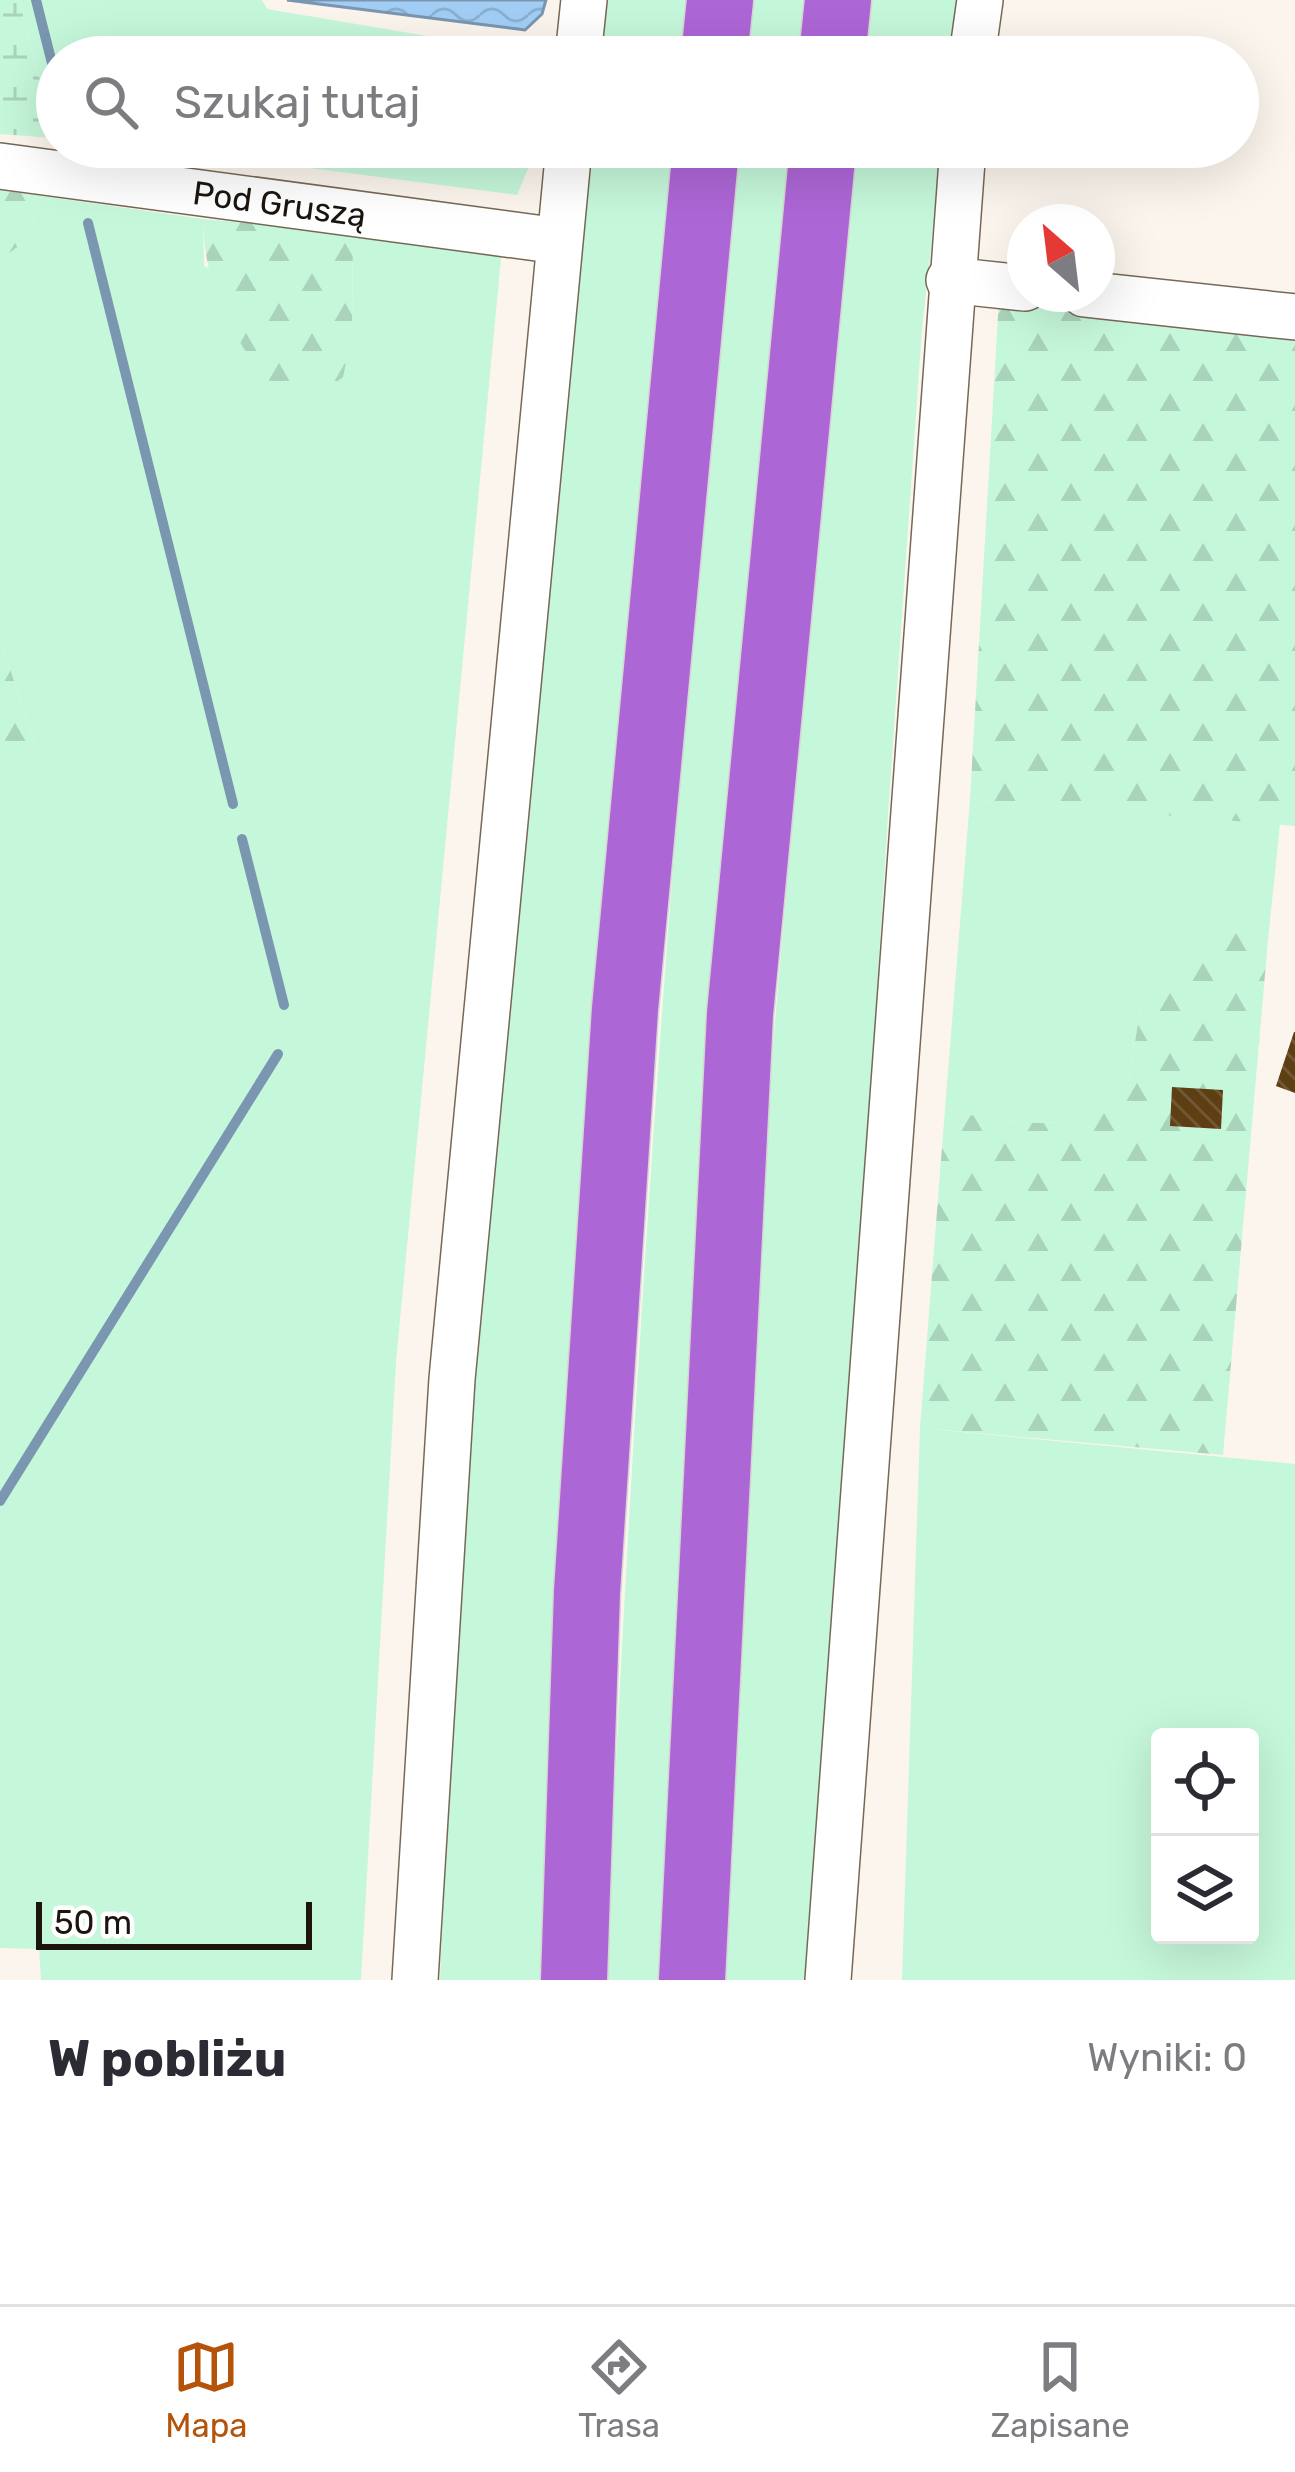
<!DOCTYPE html>
<html lang="pl">
<head>
<meta charset="utf-8">
<style>
	:root { --surface:#fff; --page:#f7f7f7; --text:#2b2b33; --muted:#7c7c81; --line:#e1e1e2; --accent:#b45309 }
	body { margin:0; font-family:Rubik,sans-serif; background:var(--page); color:var(--text) }
	.controls { position:absolute; right:36px; bottom:36px; display:grid; overflow:hidden; border-radius:12px; box-shadow:0 12px 48px #0002 }
	.controls button { width:108px; height:108px; display:grid; place-items:center; padding:0; border:0; border-bottom:3px solid var(--line); background:var(--surface); color:var(--text); font:60px sans-serif }
	.compass { position:absolute; left:1007px; top:204px; width:108px; height:108px; border-radius:50%; background:var(--surface); box-shadow:0 12px 48px #0002; rotate:332deg }
	.scale { position:absolute; left:36px; bottom:30px; width:276px; box-sizing:border-box; padding-left:12px; border:6px solid #1b150e; border-top:0; font-size:33px; line-height:42px; white-space:nowrap; color:#1b150e; -webkit-text-stroke:9px #fff; paint-order:stroke }
	.list { margin:0; padding:0; list-style:none }
	h2 { display:flex; justify-content:space-between; align-items:center; height:156px; margin:0; padding:0 48px; font-size:51px }
	h2 small { font-size:39px; font-weight:400; color:var(--muted) }
	.icon { flex:none; width:66px; height:66px; fill:none; stroke:currentColor; stroke-width:2; stroke-linecap:round; stroke-linejoin:round }
	.map { position:relative; flex:none; width:1295px; height:1980px; overflow:hidden }
	.search { position:absolute; background:var(--surface); box-shadow:0 12px 48px #0002; left:36px; right:36px; top:36px; height:132px; display:flex; align-items:center; gap:30px; box-sizing:border-box; padding:0 42px; border-radius:66px; color:var(--muted); font-size:45px }
	.sheet { height:324px; background:var(--surface) }
	nav { display:flex; justify-content:space-around; align-items:center; box-sizing:border-box; height:168px; border-top:3px solid var(--line); background:var(--surface); font-size:33px; color:var(--muted) }
	nav a { display:grid; justify-items:center; gap:6px }
	nav .on { color:var(--accent) }
	.map>svg:first-child { display:block }
	.grass { fill:#c5f7da; fill-rule:evenodd }
	.forest { fill:url(#forest-firs) }
	.wetland { fill:url(#wetland-marsh) }
	.water { fill:url(#water-waves); stroke:#7a96b0; stroke-width:3 }
	.lines { fill:none; stroke-linecap:round; stroke-linejoin:round }
	.stream { stroke:#7a96b0; stroke-width:10 }
	.building { fill:url(#building-back-hatch) }
	.street-casing { stroke:#776856; stroke-width:48 }
	.highway-casing { stroke:#d6d5d4; stroke-width:69 }
	.street { stroke:#fff; stroke-width:45 }
	.highway { stroke:#ad66d6; stroke-width:66 }
	.labels { text-anchor:middle; dominant-baseline:central; stroke-width:12; stroke-linejoin:round; paint-order:stroke }
	.street-label { font-size:33px; fill:#1b150e; stroke:#fff }
</style>
</head>
<body>
<div class="map">
<svg width="1295" height="1980" viewBox="0 0 1295 1980">
	<defs>
		<pattern id="forest-firs" width="22" height="20" patternUnits="userSpaceOnUse" patternTransform="scale(3)"><rect width="22" height="20" fill="#c5f7da"/><path d="M5 1l3.5 6h-7zM16 11l3.5 6h-7z" fill="#a9d3ba"/></pattern>
		<pattern id="wetland-marsh" width="20" height="14" patternUnits="userSpaceOnUse" patternTransform="scale(3)"><rect width="20" height="14" fill="#c5f7da"/><path d="M1 5h8M5 5V1M11 12h8M15 12V8" fill="none" stroke="#a9d3ba"/></pattern>
		<pattern id="water-waves" width="16" height="10" patternUnits="userSpaceOnUse" patternTransform="scale(3)"><rect width="16" height="10" fill="#a2cef5"/><path d="M0 5q4-4 8 0t8 0" fill="none" stroke="#8bb0d1"/></pattern>
		<pattern id="building-back-hatch" width="6" height="6" patternUnits="userSpaceOnUse" patternTransform="scale(3)"><rect width="6" height="6" fill="#5e3e13"/><path d="M-1 5l2 2M0 0l6 6M5-1l2 2" fill="none" stroke="#715734"/></pattern>
	</defs>
	<rect width="100%" height="100%" fill="#fcf5ed"/>
	<g class="grass">
		<polygon points="19,0 262,0 267,9 481,45 481,57 57,57 55,138"/>
		<polygon points="603,0 695,0 689,57 597,57"/>
		<polygon points="750,0 811,0 805,57 744,57"/>
		<polygon points="866,0 958,0 952,57 860,57"/>
		<polygon points="148,147 491,147 534,155 517,195"/>
		<polygon points="588,147 680,147 552,1980 440,1980 459,1557 515,860"/>
		<path d="M735 147H796L667 1980H606C632 1367 677 758 735 147Z"/>
		<polygon points="851,147 942,147 922,329 889,800 814,1980 721,1980 767,1115"/>
		<polygon points="41,196 203,219 204,266 352,334 353,233 502,248 396,1362 361,1980 41,1980 39,1949 0,1948 0,764 35,745 0,638 0,260 28,239"/>
		<path d="M970 799 1280 824 1268 940 1220 929 1141 1007 1124 1104C1069 1133 1004 1124 945 1109Z"/>
		<path d="M920 1428 1295 1464V1980H902ZM1160 1737H1250V1935H1160Z"/>
	</g>
	<g class="forest">
		<polygon points="0,190 41,196 28,239 0,260"/>
		<path d="M203 219 353 233 352 334 343 377 328 388 276 397C234 334 205 297 203 219Z"/>
		<polygon points="999,299 1295,339 1295,826 970,799"/>
		<polygon points="0,638 35,745 0,764"/>
		<path d="M1220 929 1268 940 1223 1455 920 1428 945 1109C1004 1124 1069 1133 1124 1104L1141 1007 1170 962Z"/>
	</g>
	<polygon class="wetland" points="0,0 19,0 55,138 0,134"/>
	<polygon class="water" points="287,0 546,0 542,14 525,30"/>
	<g class="lines">
		<g class="stream">
			<polyline points="36,0 57,83"/>
			<polyline points="88,223 233,804"/>
			<polyline points="242,839 284,1005"/>
			<polyline points="0,1501 278,1054"/>
		</g>
	</g>
	<g class="building">
		<polygon points="1294,1032 1295,1032 1295,1093 1276,1086"/>
		<polygon points="1172,1087 1223,1090 1221,1129 1170,1126"/>
	</g>
	<g class="lines">
		<g class="street-casing">
			<g id="street">
				<polyline points="578,57 584,0"/>
				<polyline points="972,57 980,0"/>
				<path id="s1" d="M0 166 559 241"/>
				<polyline points="949,280 1025,288"/>
				<polyline points="1084,294 1295,317"/>
				<polyline points="415,1980 452,1379 569,147"/>
				<polyline points="828,1980 963,147"/>
			</g>
		</g>
		<g class="highway-casing">
			<g id="highway">
				<polyline points="714,57 720,0"/>
				<polyline points="832,57 838,0"/>
				<polyline points="574,1980 587,1592 625,1009 706,147"/>
				<polyline points="692,1980 740,1014 823,147"/>
			</g>
		</g>
		<use href="#street" class="street"/>
		<use href="#highway" class="highway"/>
	</g>
	<g class="labels">
		<g class="street-label">
			<text stroke="none"><textPath href="#s1" startOffset="282">Pod Gruszą</textPath></text>
		</g>
	</g>
</svg>
<div class="controls">
<button><svg class="icon" aria-label="locate" viewBox="0 0 24 24"><circle cx="12" cy="12" r="6"/><path d="M12 2v4M12 18v4M2 12h4M18 12h4"/></svg></button>
<button><svg class="icon" aria-label="layers" viewBox="0 0 24 24"><path d="M12 4l9 5-9 5-9-5zM3 14l9 5 9-5"/></svg></button>
</div>
<svg class="compass" viewBox="-18 -18 36 36"><path d="M0-13l5 13h-10z" fill="#e53935"/><path d="M0 13l5-13h-10z" fill="#7c7c81"/></svg>
<div class="scale">50 m</div>
<div class="search"><svg class="icon" aria-label="search" viewBox="0 0 24 24"><circle cx="10" cy="10" r="6"/><path d="M15 15l6 6"/></svg>Szukaj tutaj</div>
</div>
<section class="sheet">
<h2>W pobliżu<small>Wyniki: 0</small></h2>
<ul class="list">
</ul>
</section>
<nav>
<a class="on"><svg class="icon" aria-label="map" viewBox="0 0 24 24"><path d="M3 6l6-2 6 2 6-2v14l-6 2-6-2-6 2zM9 4v14M15 6v14"/></svg>Mapa</a>
<a><svg class="icon" aria-label="directions" viewBox="0 0 24 24"><path d="M12 3l9 9-9 9-9-9zM9 14v-3h6M13 9l2 2-2 2"/></svg>Trasa</a>
<a><svg class="icon" aria-label="saved" viewBox="0 0 24 24"><path d="M7 4h10v16l-5-4-5 4z"/></svg>Zapisane</a>
</nav>
</body>
</html>
